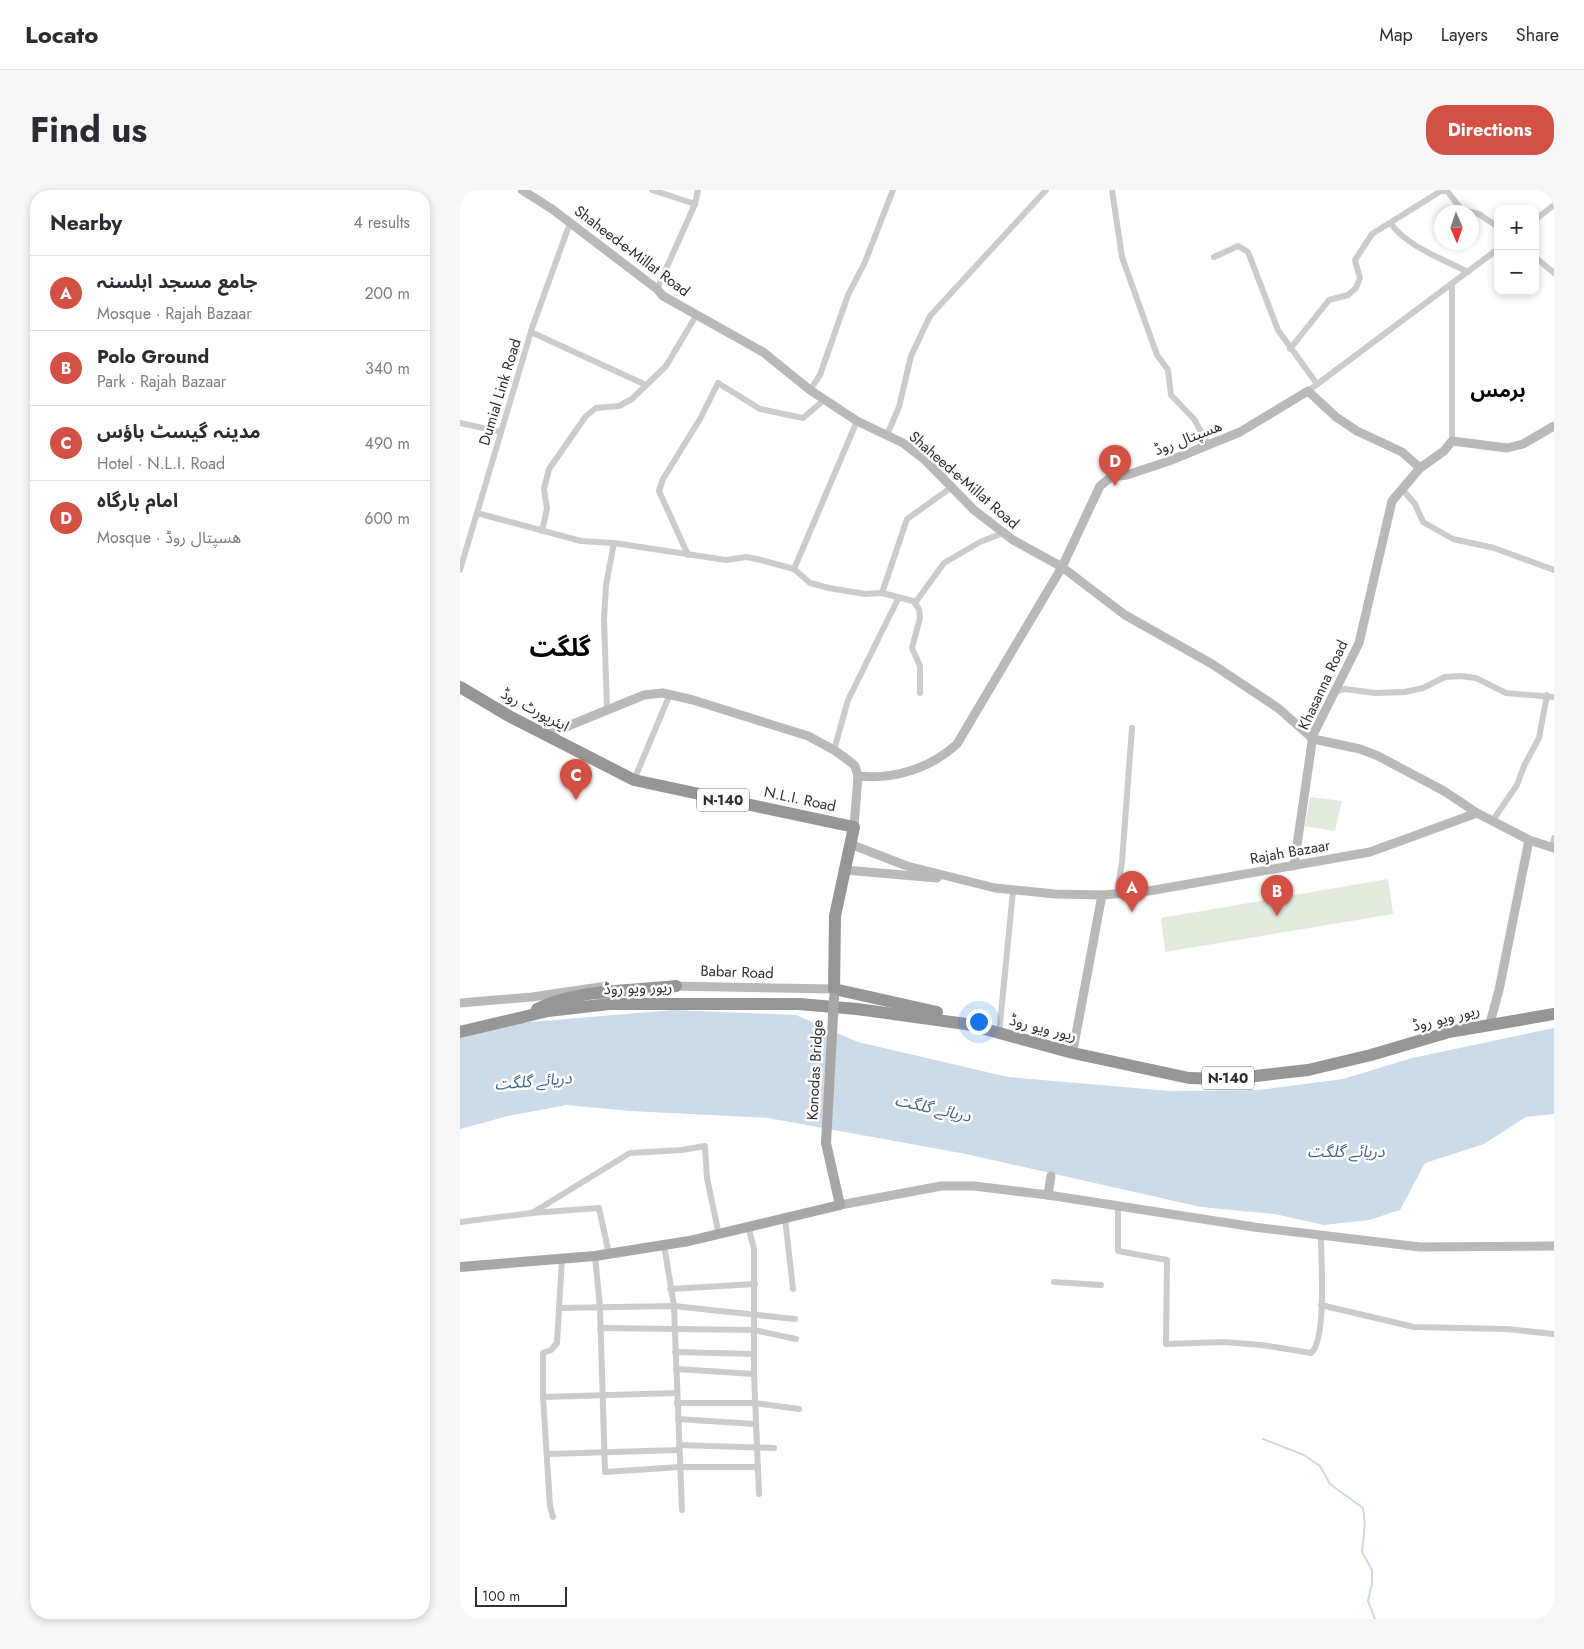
<!DOCTYPE html>
<html lang="en">
<head>
<meta charset="utf-8">
<style>
	:root { --surface:#fff; --page:#f7f7f7; --text:#2b2b33; --muted:#7c7c81; --line:#e1e1e2; --accent:#d35045 }
	body { margin:0; font-family:Jost,"Noto Sans Arabic",sans-serif; background:var(--page); color:var(--text) }
	.controls { position:absolute; right:15px; top:15px; display:grid; overflow:hidden; border-radius:10px; box-shadow:0 2px 8px #0003 }
	.controls button { width:45px; height:45px; display:grid; place-items:center; padding:0; border:0; border-bottom:1px solid var(--line); background:var(--surface); color:var(--text); font:25px sans-serif }
	.compass { position:absolute; left:974px; top:15px; width:45px; height:45px; border-radius:50%; background:var(--surface); box-shadow:0 2px 8px #0003; rotate:178deg }
	.scale { position:absolute; left:15px; bottom:12px; width:92px; box-sizing:border-box; padding-left:5px; border:2px solid #2f2f2f; border-top:0; font-size:14px; line-height:18px; white-space:nowrap; color:#2f2f2f; -webkit-text-stroke:4px #fff; paint-order:stroke }
	.you { position:absolute; left:518px; top:831px; width:18px; height:18px; margin:-12px; border:4px solid #fff; border-radius:50%; background:#1a73e8; box-shadow:0 0 0 8px #1a73e833 }
	.badge { display:grid; place-items:center; width:32px; height:32px; border-radius:50%; background:var(--accent); color:#fff; font-size:16px; font-weight:700 }
	.pin { position:absolute; translate:-50% -41px; filter:drop-shadow(0 1px 2px #0008) }
	.pin::after { content:''; position:absolute; top:26px; width:18px; height:15px; background:inherit; clip-path:polygon(0 0,100% 0,50% 100%) }
	.list { margin:0; padding:0; list-style:none }
	h2 { display:flex; justify-content:space-between; align-items:center; height:65px; margin:0; padding:0 20px; font-size:21px }
	h2 small { font-size:16px; font-weight:400; color:var(--muted) }
	.list li { display:grid; grid-template-columns:32px 1fr auto; gap:15px; align-items:center; box-sizing:border-box; height:75px; padding:0 20px; border-top:1px solid var(--line) }
	.list b { display:block; font-size:19px; white-space:nowrap }
	.list p { margin:0; font-size:16px; white-space:nowrap; color:var(--muted) }
	.list em { font-size:16px; font-style:normal; color:var(--muted) }
	.map { position:relative; flex:none; width:1094px; height:1429px; overflow:hidden; border-radius:20px }
	header { display:flex; align-items:center; gap:30px; box-sizing:border-box; height:70px; padding:0 25px; background:var(--surface); border-bottom:1px solid var(--line) }
	header strong { font-size:24px }
	nav { display:flex; gap:28px; margin-inline-start:auto; font-size:18px }
	.intro { display:flex; align-items:center; justify-content:space-between; box-sizing:border-box; height:120px; padding:0 30px }
	h1 { margin:0; font-size:35px }
	.button { padding:12px 22px; border-radius:20px; background:var(--accent); color:#fff; font-size:18px; font-weight:700 }
	main { display:flex; gap:30px; padding:0 30px }
	aside { flex:1; background:var(--surface); border-radius:20px; box-shadow:0 2px 8px #0003 }
	.map>svg:first-child { display:block }
	.green { fill:#e3ebdf }
	.water { fill:#cddae8 }
	.lines { fill:none; stroke-linecap:round; stroke-linejoin:round }
	.stream { stroke:#cddae8; stroke-width:2 }
	.street { stroke:#ccc; stroke-width:6 }
	.secondary { stroke:#b9b9b9; stroke-width:9 }
	.primary { stroke:#a7a7a7; stroke-width:10 }
	.highway { stroke:#969696; stroke-width:12 }
	.primary-bridge { stroke:#a7a7a7; stroke-width:10 }
	.labels { text-anchor:middle; dominant-baseline:central; stroke-width:5; stroke-linejoin:round; paint-order:stroke }
	.shield { fill:#fff; stroke:#6d6d6d; stroke-width:1 }
	.shield-label { font-size:14px; font-weight:bold; fill:#2f2f2f }
	.street-label { font-size:15px; fill:#2f2f2f; stroke:#fff }
	.water-label { font-size:16px; font-style:italic; fill:#456589; stroke:#fff }
	.district-label { font-size:20px; font-weight:bold; fill:#000; stroke:#fff }
	.town-label { font-size:25px; font-weight:bold; fill:#000; stroke:#fff }
</style>
</head>
<body>
<header>
<strong>Locato</strong>
<nav><a>Map</a><a>Layers</a><a>Share</a></nav>
</header>
<div class="intro"><h1>Find us</h1><a class="button">Directions</a></div>
<main>
<aside>
<h2>Nearby<small>4 results</small></h2>
<ul class="list">
<li><span class="badge">A</span><div><b>جامع مسجد اہلسنہ</b><p>Mosque · Rajah Bazaar</p></div><em>200 m</em></li>
<li><span class="badge">B</span><div><b>Polo Ground</b><p>Park · Rajah Bazaar</p></div><em>340 m</em></li>
<li><span class="badge">C</span><div><b>مدینہ گیسٹ ہاؤس</b><p>Hotel · N.L.I. Road</p></div><em>490 m</em></li>
<li><span class="badge">D</span><div><b>امام بارگاہ</b><p>Mosque · ھسپتال روڈ</p></div><em>600 m</em></li>
</ul>
</aside>
<div class="map">
<svg width="1094" height="1429" viewBox="0 0 1094 1429">
	<rect width="100%" height="100%" fill="#fff"/>
	<g class="green">
		<polygon points="850,607 882,611 875,641 845,636"/>
		<polygon points="928,689 933,724 705,762 701,728"/>
	</g>
	<polygon class="water" points="214,820 336,825 398,852 548,887 710,901 798,900 883,889 952,868 1094,838 1094,924 1066,927 1024,954 965,973 940,1020 909,1030 864,1035 815,1024 741,1017 506,964 308,928 170,921 107,915 48,926 0,939 0,848 58,833"/>
	<g class="lines">
		<polyline class="stream" points="803,1249 844,1265 860,1276 870,1294 903,1318 905,1334 902,1362 912,1380 912,1393 908,1411 915,1429"/>
		<g class="street">
			<polyline points="192,0 235,14"/>
			<polyline points="652,0 662,67 697,165 708,180 711,205 734,229 749,256"/>
			<polyline points="1075,30 1094,15"/>
			<path d="M931 34C948 57 983 69 1008 82"/>
			<polyline points="754,67 778,56 788,62 818,140 857,194"/>
			<polyline points="1075,67 1094,83"/>
			<polyline points="197,99 235,14 238,0"/>
			<polyline points="71,142 186,195"/>
			<polyline points="830,159 869,110 888,105 896,98 900,88 895,70 912,44 981,1 987,1 1002,20 1019,24 1038,37"/>
			<polyline points="350,200 360,185 388,105 405,72 433,0"/>
			<polyline points="848,201 1038,59"/>
			<polyline points="0,233 41,242"/>
			<polyline points="427,245 439,217 451,166 470,126 586,0"/>
			<polyline points="992,251 992,94"/>
			<polyline points="942,299 955,314 963,332 993,349 1034,358 1094,380"/>
			<polyline points="17,323 121,351 154,353 266,370 286,367 297,369 334,379 350,393 369,398 405,404 422,403 453,411 459,419 460,428 452,458 460,476 460,503"/>
			<polyline points="82,341 87,319 84,299 89,279 126,226 136,218 159,216 172,209 206,176 237,124"/>
			<polyline points="228,365 199,301 203,289 240,229 258,193 300,219 343,228 364,210"/>
			<polyline points="334,379 397,231"/>
			<polyline points="0,380 72,138 110,33"/>
			<polyline points="422,403 447,329 492,297"/>
			<polyline points="455,413 484,373 520,352 543,343"/>
			<polyline points="873,502 885,499 915,503 945,502 963,498 985,487 1001,486 1016,488 1046,503 1094,507"/>
			<polyline points="147,519 144,429 146,395 154,353"/>
			<polyline points="374,560 388,510 438,409"/>
			<polyline points="174,590 210,504"/>
			<polyline points="1033,630 1057,595 1064,576 1079,548 1087,505"/>
			<polyline points="1092,658 1094,648"/>
			<polyline points="657,704 662,672 672,538"/>
			<polyline points="539,844 553,701"/>
			<path d="M658 1016V1061L707 1070 706 1154 764 1152 802 1155 851 1163C867 1150 861 1069 861 1046"/>
			<polyline points="72,1023 170,963 222,960 245,956 247,988 259,1045"/>
			<polyline points="325,1028 333,1099"/>
			<polyline points="0,1032 72,1023 139,1018 149,1064"/>
			<polyline points="288,1036 294,1059 294,1184 299,1304"/>
			<polyline points="204,1055 214,1116 222,1320"/>
			<polyline points="135,1066 140,1118 145,1282 220,1277 298,1277"/>
			<polyline points="594,1092 641,1095"/>
			<polyline points="210,1099 295,1094"/>
			<polyline points="861,1115 954,1137 1046,1139 1094,1144"/>
			<polyline points="99,1118 214,1116 335,1129"/>
			<polyline points="140,1138 294,1140 336,1149"/>
			<polyline points="215,1162 294,1164"/>
			<polyline points="216,1179 294,1184"/>
			<polyline points="83,1207 217,1203"/>
			<polyline points="217,1213 295,1213 339,1219"/>
			<polyline points="218,1229 295,1234"/>
			<polyline points="219,1255 314,1258"/>
			<polyline points="88,1264 219,1260"/>
			<polyline points="93,1327 90,1316 83,1207 83,1163 91,1160 97,1153 102,1068"/>
		</g>
		<g class="secondary">
			<polyline points="62,0 92,19 197,99 203,106 303,162 350,200 397,231 443,253 465,270 514,320 553,350 602,377 665,425 752,474 818,518 853,549 900,559 918,566 984,601 1017,623 1069,650 1094,658"/>
			<polyline points="86,545 184,505 203,503 233,510 348,546 374,560 388,570 395,576 398,586 394,637"/>
			<path d="M398 586C434 590 471 578 497 554L602 377 640 296 651 287 667 285 709 271 780 242 848 201 876 227 897 241 942 262 960 278 984 261 992 251 1047 258 1063 254 1094 236"/>
			<polyline points="390,654 447,676 535,698 595,704 642,705 689,701 910,662 1017,623"/>
			<polyline points="834,676 853,545 899,453 932,311 960,278"/>
			<polyline points="385,680 477,688"/>
			<polyline points="210,796 374,799 374,805"/>
			<polyline points="0,813 72,807 147,796"/>
			<polyline points="1030,833 1039,800 1069,650"/>
			<polyline points="614,855 642,705"/>
			<polyline points="588,1005 591,986"/>
			<polyline points="380,1015 481,996 514,996 588,1005 794,1037 960,1057 1094,1056"/>
		</g>
		<polyline class="primary" points="0,1077 135,1066 229,1051 380,1015 366,953"/>
		<g class="highway">
			<polyline points="0,497 49,526 174,590 394,637 375,726 374,799 477,822"/>
			<path d="M77 819C116 799 173 801 216 796"/>
			<polyline points="0,842 88,821 149,814 339,814 397,819 506,834 613,863 729,888 769,889 848,880 911,865 989,842 1094,824"/>
		</g>
		<polyline class="primary-bridge" points="366,953 374,808"/>
	</g>
	<g class="labels">
		<g class="shield">
			<rect x="237" y="598.5" width="52" height="23" rx="4"/>
			<rect x="742" y="876.5" width="52" height="23" rx="4"/>
		</g>
		<g class="shield-label">
			<text x="263" y="610">N-140</text>
			<text x="768" y="888">N-140</text>
		</g>
		<g class="street-label">
			<text transform="translate(172 61) rotate(37)">Shaheed-e-Millat Road</text>
			<text transform="translate(40 202) rotate(-73)">Dumial Link Road</text>
			<text transform="translate(728 248) rotate(-21)">ھسپتال روڈ</text>
			<text transform="translate(504 290) rotate(41)">Shaheed-e-Millat Road</text>
			<text transform="translate(863 495) rotate(-65)">Khasanna Road</text>
			<text transform="translate(75 520) rotate(28)">ایئرپورٹ روڈ</text>
			<text transform="translate(340 609) rotate(12)">N.L.I. Road</text>
			<text transform="translate(830 662) rotate(-10)">Rajah Bazaar</text>
			<text transform="translate(277 782) rotate(2)">Babar Road</text>
			<text transform="translate(178 798) rotate(-2)">ریور ویو روڈ</text>
			<text transform="translate(986 828) rotate(-14)">ریور ویو روڈ</text>
			<text transform="translate(583 838) rotate(14)">ریور ویو روڈ</text>
			<text transform="translate(355 880) rotate(-87)">Konodas Bridge</text>
		</g>
		<g class="water-label">
			<text transform="translate(73 891) rotate(-5)">دریائے گلگت</text>
			<text transform="translate(473 918) rotate(13)">دریائے گلگت</text>
			<text x="886" y="961">دریائے گلگت</text>
		</g>
		<g class="district-label">
			<text x="1038" y="200">برمس</text>
		</g>
		<g class="town-label">
			<text x="100" y="457">گلگت</text>
		</g>
	</g>
</svg>
<div class="controls">
<button>+</button>
<button>−</button>
</div>
<svg class="compass" viewBox="-18 -18 36 36"><path d="M0-13l5 13h-10z" fill="#e53935"/><path d="M0 13l5-13h-10z" fill="#7c7c81"/></svg>
<div class="scale">100 m</div>
<div class="you"></div>
<div class="pin badge" style="left:672px;top:722px">A</div>
<div class="pin badge" style="left:817px;top:726px">B</div>
<div class="pin badge" style="left:116px;top:610px">C</div>
<div class="pin badge" style="left:655px;top:296px">D</div>
</div>
</main>
</body>
</html>
